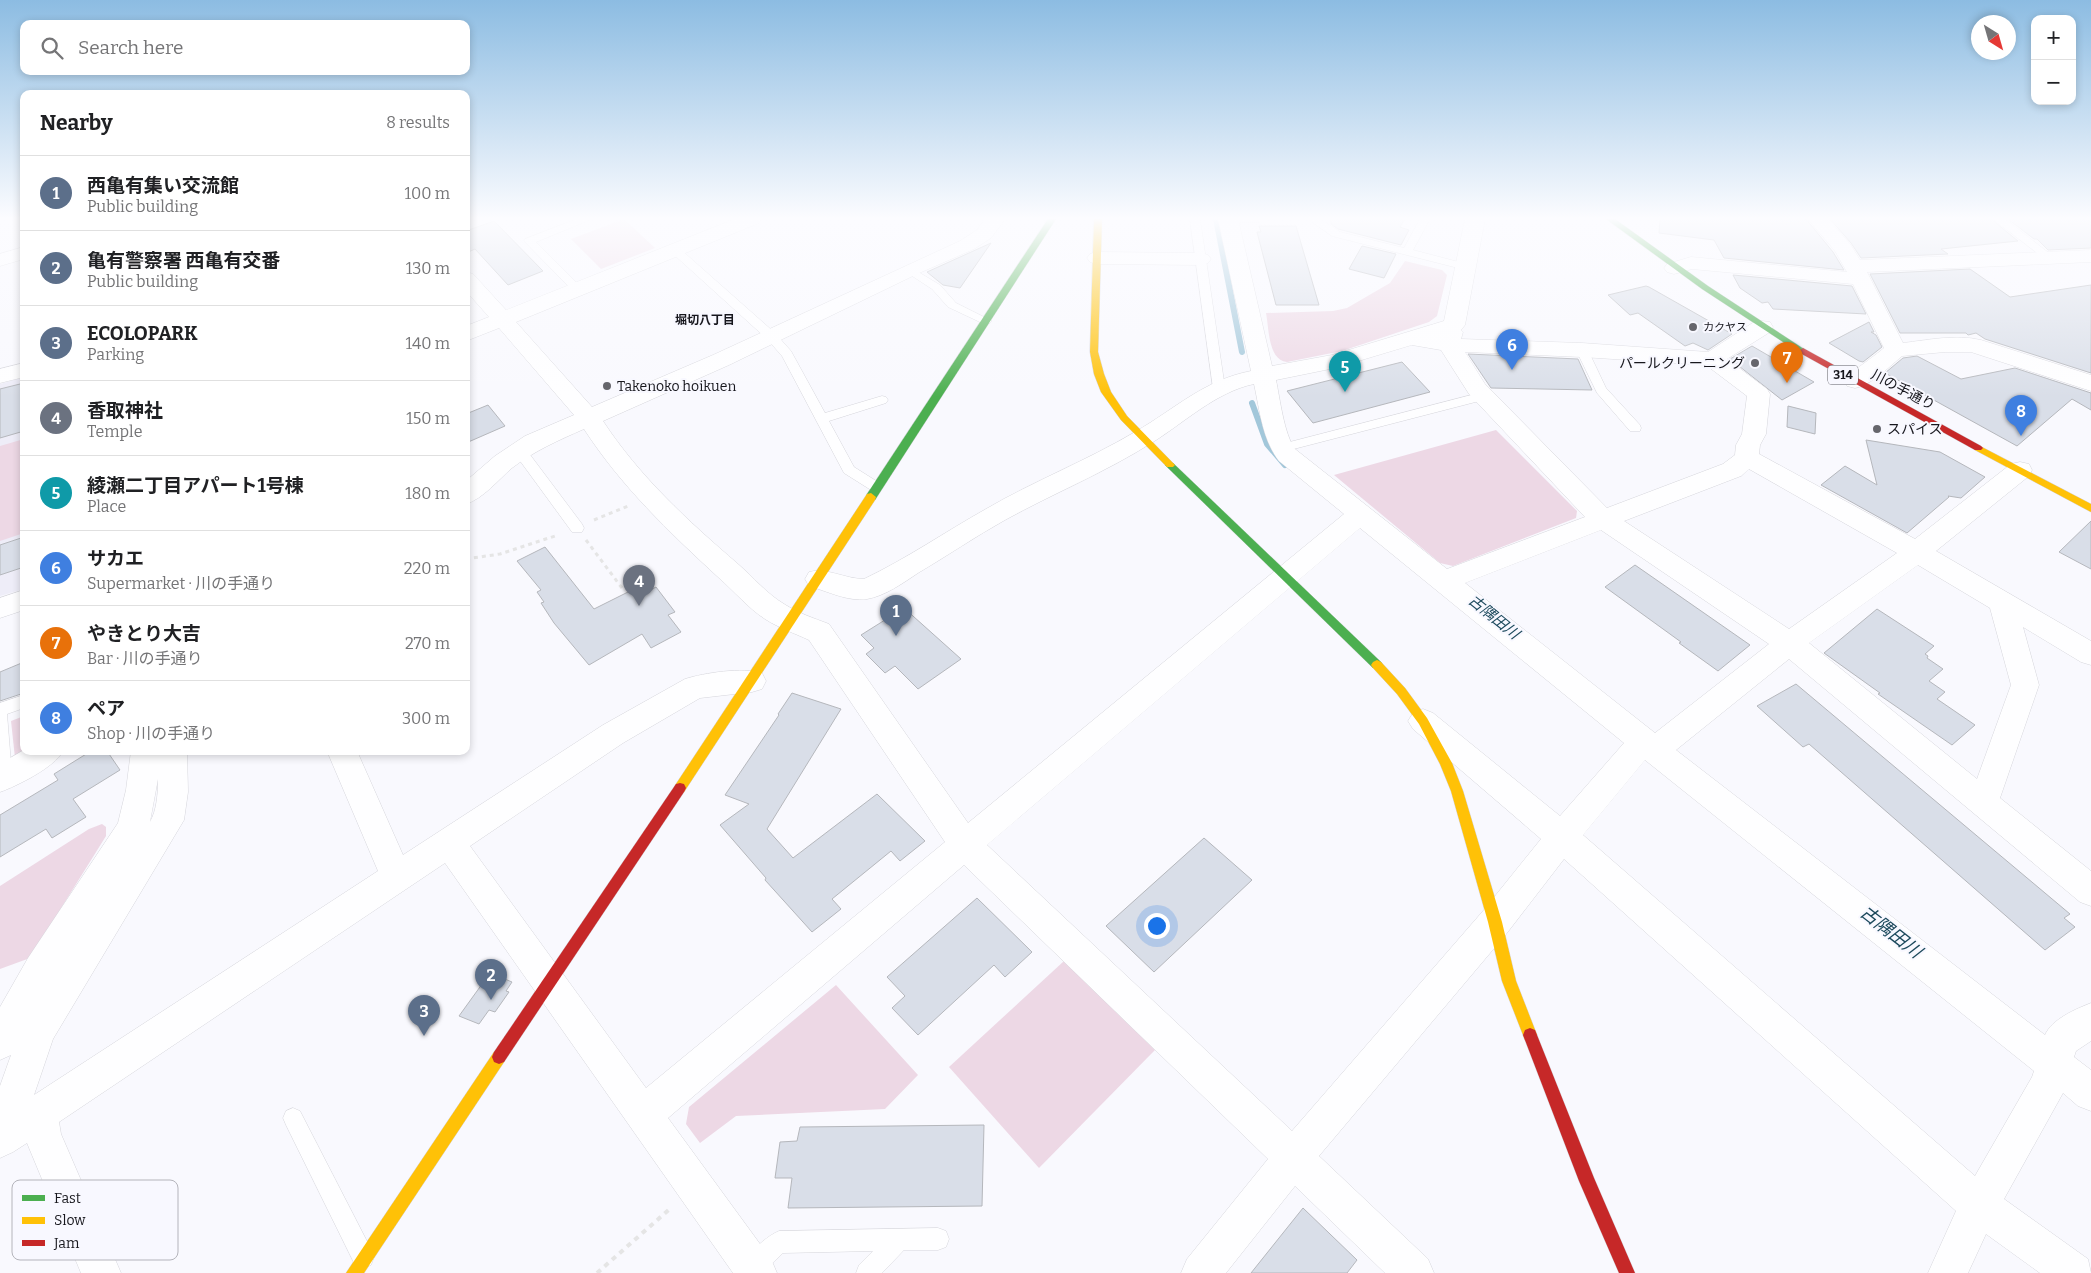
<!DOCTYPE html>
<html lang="en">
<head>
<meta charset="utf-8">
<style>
	:root { --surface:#fff; --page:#f2f2f2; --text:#202124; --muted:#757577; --line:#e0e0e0; --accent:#66666c }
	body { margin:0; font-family:Bitter,"Noto Sans JP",serif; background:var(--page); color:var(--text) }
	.controls { position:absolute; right:15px; top:15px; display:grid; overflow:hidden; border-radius:10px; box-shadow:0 2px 8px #0003 }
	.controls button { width:45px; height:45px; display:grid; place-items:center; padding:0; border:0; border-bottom:1px solid var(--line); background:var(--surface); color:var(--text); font:25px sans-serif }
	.compass { position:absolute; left:1971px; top:15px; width:45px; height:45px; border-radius:50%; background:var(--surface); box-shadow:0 2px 8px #0003; rotate:143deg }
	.you { position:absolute; left:1156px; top:925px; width:18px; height:18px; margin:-12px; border:4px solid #fff; border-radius:50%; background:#1a73e8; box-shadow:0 0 0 8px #1a73e833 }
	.badge { display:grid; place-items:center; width:32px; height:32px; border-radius:50%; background:var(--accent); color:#fff; font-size:16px; font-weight:700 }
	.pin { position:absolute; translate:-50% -41px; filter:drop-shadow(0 1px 2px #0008) }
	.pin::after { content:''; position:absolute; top:26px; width:18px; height:15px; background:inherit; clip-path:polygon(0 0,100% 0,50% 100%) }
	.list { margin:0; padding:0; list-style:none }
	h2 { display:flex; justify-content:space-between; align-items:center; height:65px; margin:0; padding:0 20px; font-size:21px }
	h2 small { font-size:16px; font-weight:400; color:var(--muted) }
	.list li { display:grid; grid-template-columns:32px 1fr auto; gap:15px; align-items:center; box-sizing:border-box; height:75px; padding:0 20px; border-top:1px solid var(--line) }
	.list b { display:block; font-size:19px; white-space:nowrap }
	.list p { margin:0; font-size:16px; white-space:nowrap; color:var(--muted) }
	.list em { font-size:16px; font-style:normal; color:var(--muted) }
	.icon { flex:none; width:28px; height:28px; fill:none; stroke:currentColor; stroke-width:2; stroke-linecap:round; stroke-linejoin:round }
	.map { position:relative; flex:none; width:2091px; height:1273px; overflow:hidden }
	.search { position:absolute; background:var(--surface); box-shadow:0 2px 8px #0003; left:20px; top:20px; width:450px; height:55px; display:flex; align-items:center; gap:12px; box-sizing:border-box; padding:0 18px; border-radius:10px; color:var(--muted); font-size:19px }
	.panel { position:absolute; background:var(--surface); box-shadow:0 2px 8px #0003; left:20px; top:90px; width:450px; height:665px; border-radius:10px }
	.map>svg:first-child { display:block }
	.built { fill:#eeedf8 }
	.green { fill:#edd8e5 }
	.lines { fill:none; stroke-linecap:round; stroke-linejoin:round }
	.stream { stroke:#a2c7da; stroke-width:6 }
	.building { fill:#d9dee8; stroke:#b5b7bc }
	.lane-casing { stroke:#d6d6dc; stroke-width:1 }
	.street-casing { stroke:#d6d6dc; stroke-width:1 }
	.fast-casing { stroke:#d6d6dc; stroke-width:1 }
	.slow-casing { stroke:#d6d6dc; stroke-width:1 }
	.jam-casing { stroke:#d6d6dc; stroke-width:1 }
	.path-far1 { stroke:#e5e5e5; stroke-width:3; stroke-dasharray:4 4; stroke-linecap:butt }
	.path { stroke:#e5e5e5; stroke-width:4; stroke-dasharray:5 5; stroke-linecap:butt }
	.lane { fill:#fefeff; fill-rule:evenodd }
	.street { fill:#fefeff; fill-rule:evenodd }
	.fast { fill:#4caf50; fill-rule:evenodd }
	.slow { fill:#ffc107; fill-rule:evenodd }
	.jam { fill:#c62828; fill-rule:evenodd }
	.poi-dot { fill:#66666c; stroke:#f8f8ff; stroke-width:2 }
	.labels { text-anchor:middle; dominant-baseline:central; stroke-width:4; stroke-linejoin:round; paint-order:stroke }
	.far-poi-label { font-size:11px; fill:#17171d; stroke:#f8f8ff; text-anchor:start }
	.far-neighbourhood-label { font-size:12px; font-weight:bold; fill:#17171d; stroke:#f8f8ff }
	.shield { fill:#f8f8ff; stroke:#5a5a61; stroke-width:1 }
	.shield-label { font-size:12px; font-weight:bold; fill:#17171d }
	.poi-label { font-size:14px; fill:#17171d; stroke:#f8f8ff; text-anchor:start }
	.street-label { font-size:14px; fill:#17171d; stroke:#f8f8ff }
	.water-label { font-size:15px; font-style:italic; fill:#1c495c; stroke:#f8f8ff }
	.near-water-label { font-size:18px; font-style:italic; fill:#1c495c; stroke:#f8f8ff }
	.key { fill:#f8f8ff; stroke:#b4b4bb; stroke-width:1 }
	.key-label { font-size:14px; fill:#17171d }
</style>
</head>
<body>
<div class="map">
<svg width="2091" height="1273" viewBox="0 0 2091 1273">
	<rect width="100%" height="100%" fill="#f9f9fe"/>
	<polygon class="built" points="24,377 24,589 0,596 0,384"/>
	<g class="green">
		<polygon points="624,219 655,248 601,269 571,239"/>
		<path d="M1405 261 1442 270 1447 275 1437 316 1429 322 1342 351 1287 362C1268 360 1269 328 1266 313L1333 311 1347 308 1390 283Z"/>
		<polygon points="1496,430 1577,511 1576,518 1453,566 1440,563 1334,475"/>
		<polygon points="24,439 24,533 0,541 0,446"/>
		<polygon points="24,716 24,751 15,758 11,721"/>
		<polygon points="102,824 106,827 106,836 30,958 0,969 0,886 89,829"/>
		<polygon points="1064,961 1155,1050 1039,1168 949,1067"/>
		<polygon points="836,985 918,1075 885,1109 736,1116 700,1143 686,1124 689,1107"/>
	</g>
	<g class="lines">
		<g class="stream">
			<polyline points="1216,219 1242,352"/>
			<polyline points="1252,403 1267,444 1285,465"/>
		</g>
	</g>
	<g class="building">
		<polygon points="1331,219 1405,219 1400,227 1409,230 1401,245 1338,229 1331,224"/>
		<polygon points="1660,219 1806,219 1833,252 1844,270 1724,258 1714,240 1659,233"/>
		<polygon points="1830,219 1991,219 2018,241 1941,249 1948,254 1861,258 1851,243"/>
		<polygon points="2008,219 2091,219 2091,248 2048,250 2037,239 2034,239"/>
		<polygon points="494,221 543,271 508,285 475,249 466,253 466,231"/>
		<polygon points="1259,226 1296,226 1319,305 1276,305 1257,232 1261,232"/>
		<polygon points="991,243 960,288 943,285 927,272"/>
		<polygon points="1362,246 1396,254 1384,278 1349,269"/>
		<polygon points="1970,269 2010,297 2091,285 2091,373 1985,339 1976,333 1968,335 1966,333 1900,333 1870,274"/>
		<polygon points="1733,275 1852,286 1866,314 1773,309 1768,302 1762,303 1740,288"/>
		<polygon points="1646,286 1649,287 1732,334 1708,350 1693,343 1685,346 1638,313 1630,315 1608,295"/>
		<polygon points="1869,322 1874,332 1871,332 1876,335 1882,347 1863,362 1859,361 1829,343"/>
		<polygon points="1752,346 1814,382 1782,400 1730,359"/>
		<polygon points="1468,354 1578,359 1592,390 1491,388"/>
		<polygon points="1917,356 1961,379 2015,368 2091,393 2091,410 2072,399 2017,446 1885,373 1903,358"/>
		<polygon points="1402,362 1430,392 1313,423 1287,391"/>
		<polygon points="24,383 24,431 0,438 0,389"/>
		<polygon points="488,405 505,426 466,443 466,414"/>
		<polygon points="1788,406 1816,413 1815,434 1787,427"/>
		<polygon points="1866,440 1940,452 1985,477 1961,498 1948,496 1949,497 1907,533 1821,485 1845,466 1877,485"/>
		<polygon points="2091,521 2091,569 2059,552"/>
		<polygon points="24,537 24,567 0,575 0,545"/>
		<polygon points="545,547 594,609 642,585 647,592 656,587 675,612 668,615 681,632 651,648 642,634 589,665 554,623 541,603 544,602 537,592 541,590 517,561"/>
		<polygon points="1635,565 1750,645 1718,671 1679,643 1681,642 1605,587"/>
		<polygon points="904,608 961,659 918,689 895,666 885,673 866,654 874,648 861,635"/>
		<polygon points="1877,609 1934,646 1925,654 1928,656 1927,658 1943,669 1929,681 1945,692 1937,699 1975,725 1952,745 1878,694 1880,693 1824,653"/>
		<polygon points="24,662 24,693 0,701 0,672"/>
		<polygon points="1796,684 2070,914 2064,918 2075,927 2045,950 1809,744 1803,747 1757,706"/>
		<polygon points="792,693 841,709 767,829 793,858 877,794 925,841 900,861 891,851 832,899 841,909 812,932 765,880 766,878 720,825 749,804 725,795 779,715 778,714"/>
		<polygon points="91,751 107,751 120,770 73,799 86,817 52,838 46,829 0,857 0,815 58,780 54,774"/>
		<polygon points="1204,838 1252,880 1154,972 1106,926"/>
		<polygon points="977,898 1032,952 1005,977 994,965 918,1035 892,1008 905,996 887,977"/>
		<polygon points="490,973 512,982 506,991 509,992 495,1012 489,1010 479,1024 459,1016"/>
		<polygon points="984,1125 982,1206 788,1208 792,1178 775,1178 780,1142 797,1141 800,1127"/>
		<polygon points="1303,1208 1357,1260 1347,1273 1251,1273"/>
	</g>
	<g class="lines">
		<g class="lane-casing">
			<g id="lane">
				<polygon points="577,219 592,219 536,242 583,289 581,291 573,291 524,241 525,239"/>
				<polygon points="1190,219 1200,219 1225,388 1219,392 1213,388"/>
				<polygon points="1223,219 1264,219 1259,222 1228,223 1224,222"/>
				<polygon points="1308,219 1320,219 1340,232 1404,248 1420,219 1430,219 1413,250 1470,265 1472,267 1466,270 1332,236"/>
				<polygon points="1993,219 2005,219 2054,257 2049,260 2045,259"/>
				<polygon points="675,247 679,248 775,333 791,351 825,413 882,396 886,397 888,400 886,403 829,421 854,467 881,484 883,487 881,490 871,490 844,473 782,356 767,339 671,252 670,250"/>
				<polygon points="910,267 940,285 956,303 992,321 990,323 982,323 948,307 932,289 906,272 904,270 906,268"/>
				<polygon points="1582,346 1588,350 1606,388 1640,425 1641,428 1640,431 1630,431 1597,393 1576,350"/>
				<polygon points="1483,392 1487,393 1489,396 1487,399 1282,452 1277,451 1276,448 1277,445 1282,444"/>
				<polygon points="520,447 525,448 582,524 584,528 582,532 572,532 515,454 513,451 515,448"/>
				<polygon points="24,695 24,708 7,714 12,776 10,781 4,783 0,782 0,703"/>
				<polygon points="293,1108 300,1111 371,1249 374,1257 371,1265 363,1268 355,1265 286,1125 283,1118 286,1111"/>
				<path d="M938 1228 946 1231 949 1239 946 1247 938 1250H904L882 1273H856L859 1265 873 1251 783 1253 762 1273H745L742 1267C748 1253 765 1237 779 1231Z"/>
			</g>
		</g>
		<g class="street-casing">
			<g id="street">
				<path d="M735 219H762L759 223 516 322 592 407 713 355 960 241 977 230 985 219H1005L991 238 974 249 917 274 729 365 603 421C639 476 688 521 738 564 753 577 767 594 784 604 798 613 813 618 829 624L968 823 1344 514 1279 461C1262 439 1260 411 1254 384 1216 392 1185 422 1153 442 1106 472 1054 493 1005 520 976 536 947 556 918 573 903 583 885 596 867 599 848 602 827 591 809 586L805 579 809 572C826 567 845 579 864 579 906 559 945 532 986 509 1034 481 1086 461 1135 432 1175 409 1204 380 1251 371L1218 219H1238L1272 366 1332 355 1444 321 1465 219H1485L1465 325 1461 330 1463 332 1461 339 1582 343 1708 352 1754 322 1762 321 1770 322 1773 327 1770 332 1727 359 1767 389 1770 394 1766 434 1760 445 1759 454 1915 539 2011 464 2020 462 2029 464 2032 470 2029 476 1936 551 2091 641V665L2081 662 2023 627 2039 685 2000 798 2091 871V906L2080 902 1789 659 1676 750 2045 1035C2052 1019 2076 1009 2091 1003V1041L2076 1051 2074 1057 2091 1070V1111L2078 1106 2063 1093 2004 1199 2088 1259 2091 1273H2040L1986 1234 1968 1273H1928L1956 1211 1564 859 1507 933 1319 1156 1428 1259 1434 1273H1385L1295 1186 1226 1273H1181L1187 1259 1268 1159 964 865 668 1118 771 1259 777 1273H733L445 863 59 1122 61 1134 121 1273H81L27 1143 13 1152 0 1158V1086L11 1055 0 1060V1007L28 958 118 823 126 790 131 751H187L188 792 184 820 53 1039 34 1095 378 871 327 751H357L403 855 603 725 685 679C704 673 743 667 762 673L766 681 762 689 752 692 700 698 623 743 470 846 646 1088 945 842 809 640C794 633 779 628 765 619 748 608 734 591 719 578 669 532 621 486 584 429 559 440 534 451 512 468 498 480 484 498 466 504V481L495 456 525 436 574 415 499 328 466 341V326L489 317 466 291V272L473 274 506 310ZM1412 345 1441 350 1469 394 1585 517 1447 569 1295 449C1284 434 1280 399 1276 380L1335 368ZM1465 352 1582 357 1706 365 1747 396 1742 434 1736 445 1735 455 1723 464 1607 508 1485 384ZM1749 469 1897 553 1789 629 1624 521 1741 476ZM1360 528 1624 743 1560 816 1433 713 1423 709 1413 713 1408 721 1413 729 1541 839 1483 911 1292 1131 987 845ZM1601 530 1769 644 1655 733 1465 583ZM1918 565 1990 608 2011 685 1977 779 1809 643ZM1645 760 2034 1071 2032 1077 1975 1176 1583 835ZM158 779C158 793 157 810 150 822Z"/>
				<path d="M1808 219H1828L1850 244 1860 260 2091 250V262L1867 272 1903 343C1928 340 1956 334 1981 340L2091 375V391L1971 352H1945L1902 356 1879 376 1863 386 1855 388 1847 386 1844 381C1849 373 1875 356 1884 348L1853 284 1692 269 1674 274 1667 272 1664 268 1667 264 1691 257 1847 272 1835 251Z"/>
				<polygon points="24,247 24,259 0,266 0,254"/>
				<polygon points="1097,252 1201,253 1208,255 1211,259 1208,263 1201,265 1097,264 1090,262 1087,258 1090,254"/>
				<polygon points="24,363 24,377 0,383 0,369"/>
				<polygon points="24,590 24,610 0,618 0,598"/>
				<path d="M24 750 63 751C55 767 17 786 0 792V764Z"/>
			</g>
		</g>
		<g class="fast-casing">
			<g id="fast">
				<polygon points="1048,219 1056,219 875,500 867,500 866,497 867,494"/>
				<polygon points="1606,219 1615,219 1708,286 1807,351 1803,354 1800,353 1702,289"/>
				<polygon points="1170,462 1173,463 1381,662 1383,665 1381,668 1373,668 1167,467 1165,465"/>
			</g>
		</g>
		<g class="slow-casing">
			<g id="slow">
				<polygon points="1094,219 1102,219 1098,352 1104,374 1111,392 1127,416 1173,463 1175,465 1173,467 1167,467 1121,420 1101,392 1094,374 1090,352"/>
				<polygon points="1978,445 2091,504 2091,512 1975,450 1973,448 1975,446"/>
				<polygon points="871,493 876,497 875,500 684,792 680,793 676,792 674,788 676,784 867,494"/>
				<polygon points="1377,660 1381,662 1405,688 1427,718 1452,763 1463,791 1502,922 1516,981 1537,1035 1535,1040 1530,1042 1525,1040 1502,981 1488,922 1451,791 1440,764 1419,724 1397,694 1373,668 1371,665 1373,662"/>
				<polygon points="499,1050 504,1052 506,1057 504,1062 364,1273 346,1273 494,1052"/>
			</g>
		</g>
		<g class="jam-casing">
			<g id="jam">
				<polygon points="1803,348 1981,446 1983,448 1981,450 1975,450 1800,353 1799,351"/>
				<polygon points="680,783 684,784 686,788 684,792 504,1062 499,1064 494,1062 492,1057 494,1052 676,784"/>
				<polygon points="1530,1028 1535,1030 1594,1178 1635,1273 1619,1273 1579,1181 1523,1035 1525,1030"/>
			</g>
		</g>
		<g class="path-far1">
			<polyline points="594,520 628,506"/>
			<polyline points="586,540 622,588"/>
			<polyline points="466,559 500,554 558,535"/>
		</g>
		<polyline class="path" points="597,1273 672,1207"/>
		<use href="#lane" class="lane"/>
		<use href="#street" class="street"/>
		<use href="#fast" class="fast"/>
		<use href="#slow" class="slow"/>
		<use href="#jam" class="jam"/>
	</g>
	<linearGradient id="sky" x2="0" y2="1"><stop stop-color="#8cbce2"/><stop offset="0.55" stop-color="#fcfcff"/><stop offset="1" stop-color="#fcfcff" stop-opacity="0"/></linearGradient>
	<rect width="2091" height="397" fill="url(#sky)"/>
	<g class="poi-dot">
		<circle cx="1693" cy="327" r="5"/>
		<circle cx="1755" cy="363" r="5"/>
		<circle cx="607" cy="386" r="5"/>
		<circle cx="1877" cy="429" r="5"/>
	</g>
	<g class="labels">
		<g class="far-poi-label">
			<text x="1703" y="327">カクヤス</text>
		</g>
		<g class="far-neighbourhood-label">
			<text x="705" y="320">堀切八丁目</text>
		</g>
		<rect class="shield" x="1828" y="365.5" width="30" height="19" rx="4"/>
		<g class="shield-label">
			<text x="1843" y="375">314</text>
		</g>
		<g class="poi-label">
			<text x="1745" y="363" text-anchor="end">パールクリーニング</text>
			<text x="617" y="386">Takenoko hoikuen</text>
			<text x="1887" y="429">スパイス</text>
		</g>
		<g class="street-label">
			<text transform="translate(1903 390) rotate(28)">川の手通り</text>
		</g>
		<g class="water-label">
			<text transform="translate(1494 617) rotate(39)">古隅田川</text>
		</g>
		<g class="near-water-label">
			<text transform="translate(1891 932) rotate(38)">古隅田川</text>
		</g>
	</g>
	<rect x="12" y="1180" width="166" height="80" rx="8" class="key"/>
	<rect x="22" y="1195" width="23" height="6" fill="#4caf50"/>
	<rect x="22" y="1217" width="23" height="7" fill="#ffc107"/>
	<rect x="22" y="1240" width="23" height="6" fill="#c62828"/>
	<g class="key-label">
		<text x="54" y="1203">Fast</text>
		<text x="54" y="1225">Slow</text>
		<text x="54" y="1248">Jam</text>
	</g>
</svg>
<div class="controls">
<button>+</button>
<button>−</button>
</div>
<svg class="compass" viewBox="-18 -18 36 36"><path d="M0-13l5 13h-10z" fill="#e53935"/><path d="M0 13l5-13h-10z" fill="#757577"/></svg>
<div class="you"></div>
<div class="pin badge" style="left:896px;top:636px;background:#5c6f8a">1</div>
<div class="pin badge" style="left:491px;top:1000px;background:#5c6f8a">2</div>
<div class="pin badge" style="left:424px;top:1036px;background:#5c6f8a">3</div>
<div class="pin badge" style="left:639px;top:606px;background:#6b7280">4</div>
<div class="pin badge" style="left:1345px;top:392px;background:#0f9aa8">5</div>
<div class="pin badge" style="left:1512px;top:370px;background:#3f7fe0">6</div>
<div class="pin badge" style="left:1787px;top:383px;background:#e8710a">7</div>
<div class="pin badge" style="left:2021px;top:436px;background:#3f7fe0">8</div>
<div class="search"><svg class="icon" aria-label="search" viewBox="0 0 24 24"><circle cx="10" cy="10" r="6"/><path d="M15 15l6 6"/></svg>Search here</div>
<section class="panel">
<h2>Nearby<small>8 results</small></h2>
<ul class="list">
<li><span class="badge" style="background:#5c6f8a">1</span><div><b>西亀有集い交流館</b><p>Public building</p></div><em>100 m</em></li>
<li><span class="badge" style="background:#5c6f8a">2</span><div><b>亀有警察署 西亀有交番</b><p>Public building</p></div><em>130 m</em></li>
<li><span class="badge" style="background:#5c6f8a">3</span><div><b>ECOLOPARK</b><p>Parking</p></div><em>140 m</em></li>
<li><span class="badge" style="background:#6b7280">4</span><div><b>香取神社</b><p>Temple</p></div><em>150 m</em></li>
<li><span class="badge" style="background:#0f9aa8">5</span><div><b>綾瀬二丁目アパート1号棟</b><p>Place</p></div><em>180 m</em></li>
<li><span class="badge" style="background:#3f7fe0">6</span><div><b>サカエ</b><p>Supermarket · 川の手通り</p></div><em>220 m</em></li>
<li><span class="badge" style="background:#e8710a">7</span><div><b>やきとり大吉</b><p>Bar · 川の手通り</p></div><em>270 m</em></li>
<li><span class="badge" style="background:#3f7fe0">8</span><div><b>ペア</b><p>Shop · 川の手通り</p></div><em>300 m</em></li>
</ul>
</section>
</div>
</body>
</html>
